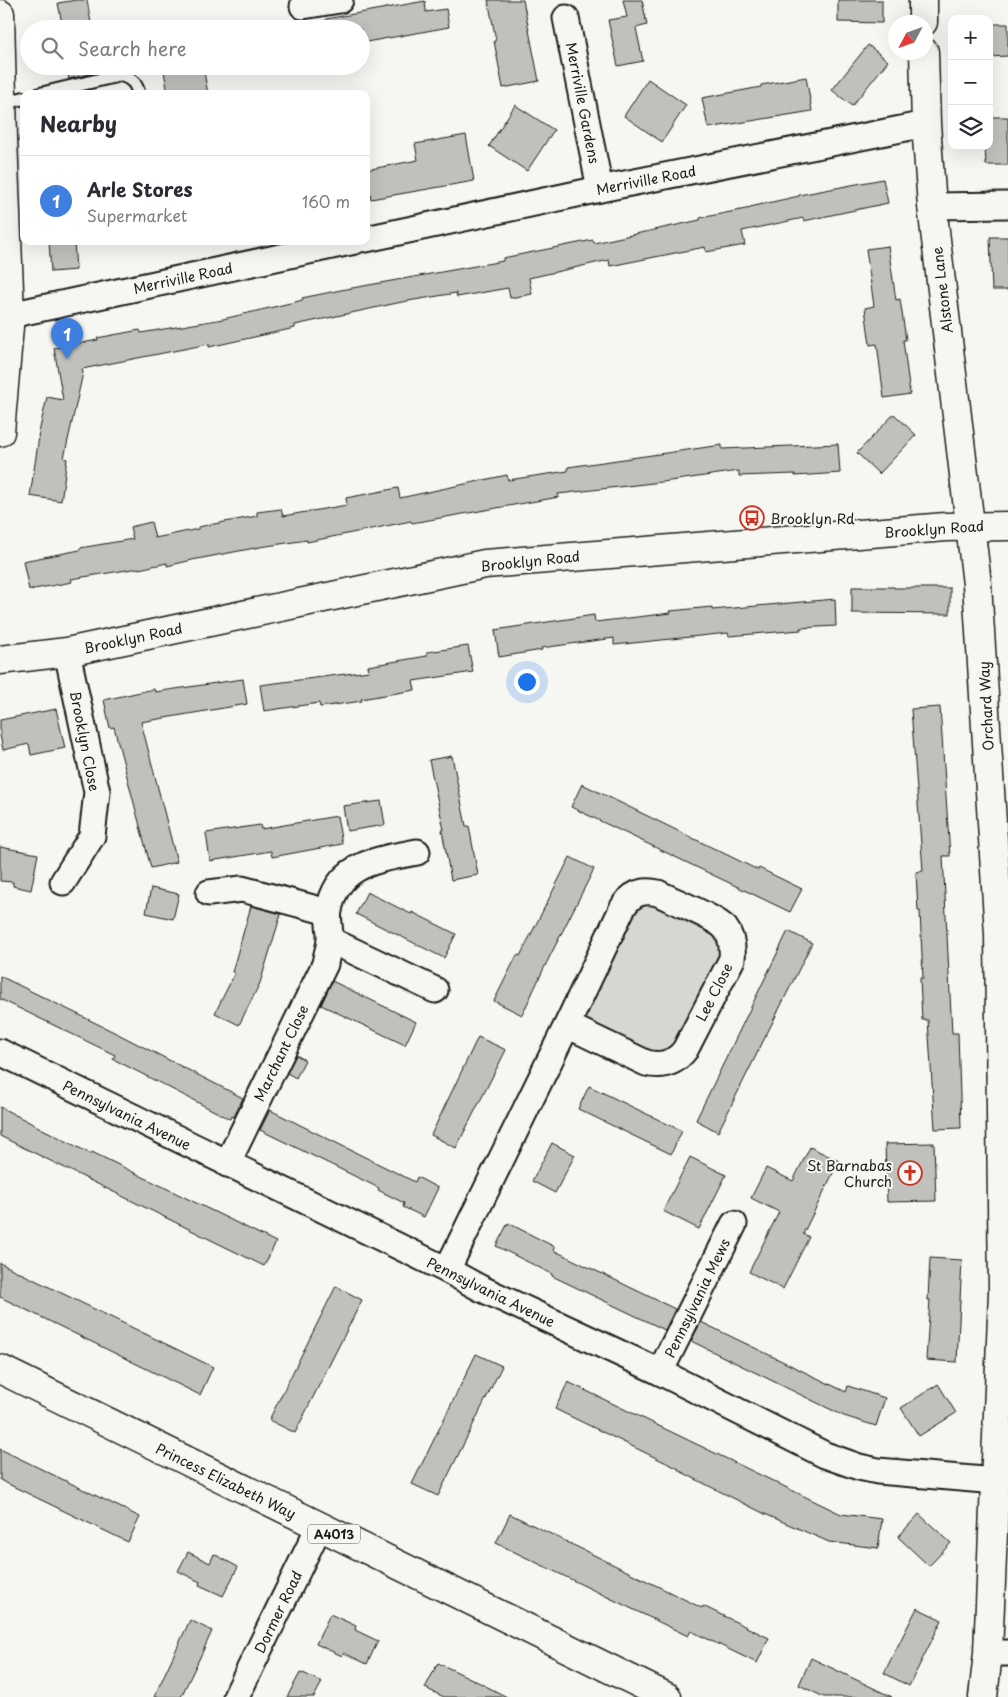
<!DOCTYPE html>
<html lang="en">
<head>
<meta charset="utf-8">
<style>
	:root { --surface:#fff; --page:#f7f7f7; --text:#2b2b33; --muted:#7c7c81; --line:#e1e1e2; --accent:#0b8043 }
	body { margin:0; font-family:"Playpen Sans",sans-serif; background:var(--page); color:var(--text) }
	.controls { position:absolute; right:15px; top:15px; display:grid; overflow:hidden; border-radius:10px; box-shadow:0 5px 20px #0002 }
	.controls button { width:45px; height:45px; display:grid; place-items:center; padding:0; border:0; border-bottom:1px solid var(--line); background:var(--surface); color:var(--text); font:25px sans-serif }
	.compass { position:absolute; left:888px; top:15px; width:45px; height:45px; border-radius:50%; background:var(--surface); box-shadow:0 5px 20px #0002; rotate:229deg }
	.you { position:absolute; left:526px; top:681px; width:18px; height:18px; margin:-12px; border:4px solid #fff; border-radius:50%; background:#1a73e8; box-shadow:0 0 0 8px #1a73e833 }
	.badge { display:grid; place-items:center; width:32px; height:32px; border-radius:50%; background:var(--accent); color:#fff; font-size:16px; font-weight:700 }
	.pin { position:absolute; translate:-50% -41px; filter:drop-shadow(0 1px 2px #0008) }
	.pin::after { content:''; position:absolute; top:26px; width:18px; height:15px; background:inherit; clip-path:polygon(0 0,100% 0,50% 100%) }
	.list { margin:0; padding:0; list-style:none }
	h2 { display:flex; justify-content:space-between; align-items:center; height:65px; margin:0; padding:0 20px; font-size:21px }
	h2 small { font-size:16px; font-weight:400; color:var(--muted) }
	.list li { display:grid; grid-template-columns:32px 1fr auto; gap:15px; align-items:center; box-sizing:border-box; height:90px; padding:0 20px; border-top:1px solid var(--line) }
	.list b { display:block; font-size:19px; white-space:nowrap }
	.list p { margin:0; font-size:16px; white-space:nowrap; color:var(--muted) }
	.list em { font-size:16px; font-style:normal; color:var(--muted) }
	.icon { flex:none; width:28px; height:28px; fill:none; stroke:currentColor; stroke-width:2; stroke-linecap:round; stroke-linejoin:round }
	.map { position:relative; flex:none; width:1008px; height:1697px; overflow:hidden }
	.search { position:absolute; background:var(--surface); box-shadow:0 5px 20px #0002; left:20px; top:20px; width:350px; height:55px; display:flex; align-items:center; gap:12px; box-sizing:border-box; padding:0 18px; border-radius:28px; color:var(--muted); font-size:19px }
	.panel { position:absolute; background:var(--surface); box-shadow:0 5px 20px #0002; left:20px; top:90px; width:350px; height:155px; border-radius:10px }
	.map>svg:first-child { display:block }
	.green { fill:#d6d6d2; stroke:#797977 }
	.building { fill:#c0c0bd; stroke:#1c1c1c }
	.lines { fill:none; stroke-linecap:round; stroke-linejoin:round }
	.service-casing { stroke:#1c1c1c; stroke-width:16 }
	.minor-casing { stroke:#1c1c1c; stroke-width:29 }
	.tertiary-casing { stroke:#1c1c1c; stroke-width:31 }
	.primary-casing { stroke:#1c1c1c; stroke-width:31 }
	.service { stroke:#f6f6f2; stroke-width:12 }
	.minor { stroke:#f6f6f2; stroke-width:25 }
	.tertiary { stroke:#f6f6f2; stroke-width:28 }
	.primary { stroke:#f6f6f2; stroke-width:28 }
	.labels { text-anchor:middle; dominant-baseline:central; stroke-width:4; stroke-linejoin:round; paint-order:stroke }
	.shield { fill:#f6f6f2; stroke:#5d5d5c; stroke-width:1 }
	.shield-label { font-size:12px; font-weight:bold; fill:#1c1c1c }
	.street-label { font-size:14px; fill:#1c1c1c; stroke:#f6f6f2 }
	.poi-label { font-size:14px; fill:#1c1c1c; stroke:#f6f6f2; text-anchor:start }
</style>
</head>
<body>
<div class="map">
<svg width="1008" height="1697" viewBox="0 0 1008 1697">
	<rect width="100%" height="100%" fill="#f6f6f2"/>
	<filter id="ink" filterUnits="userSpaceOnUse"><feTurbulence type="fractalNoise" baseFrequency=".02" numOctaves="2"/><feDisplacementMap in="SourceGraphic" scale="10" xChannelSelector="R" yChannelSelector="G"/><feConvolveMatrix kernelMatrix="1 2 1 2 8 2 1 2 1" color-interpolation-filters="sRGB"/></filter>
	<g filter="url(#ink)">
		<polygon class="green" points="636,894 729,935 673,1061 567,1025"/>
		<g class="building">
			<polygon points="76,0 87,0 92,29 63,29 58,3"/>
			<polygon points="488,0 523,0 539,81 503,88 494,41 496,40"/>
			<polygon points="623,0 642,0 647,25 636,28 643,61 618,66 608,20 627,17"/>
			<polygon points="838,0 882,0 882,23 838,22"/>
			<polygon points="425,1 426,12 446,9 449,27 361,43 361,29 327,29 326,19"/>
			<polygon points="989,24 1008,24 1008,56 989,57"/>
			<polygon points="868,45 888,61 852,106 832,90"/>
			<polygon points="66,66 97,66 98,72 69,79"/>
			<polygon points="163,66 203,66 208,94 168,94"/>
			<polygon points="806,77 812,111 708,128 702,98 761,87 761,85"/>
			<polygon points="648,79 686,105 662,142 624,116"/>
			<polygon points="515,105 554,130 527,171 489,146"/>
			<polygon points="989,117 1008,117 1008,165 986,165 985,146 989,146"/>
			<polygon points="466,135 474,181 371,199 366,170 418,160 415,144"/>
			<polygon points="883,179 888,203 822,217 804,221 803,218 742,231 745,245 706,252 705,247 610,266 609,260 529,278 532,294 510,298 508,288 457,297 456,293 402,302 295,325 295,328 209,347 209,344 82,369 83,373 64,458 67,459 61,501 30,496 39,437 38,437 47,397 63,400 54,348 98,340 97,338 140,330 141,333 223,319 303,300 302,298 341,290 503,261 503,258 593,240 594,243 700,220 700,218 751,208 750,207 799,196 799,195"/>
			<polygon points="990,237 1008,237 1008,290 992,290"/>
			<polygon points="49,241 74,241 76,270 51,272"/>
			<polygon points="888,246 896,300 900,299 906,340 903,340 910,394 884,398 877,344 870,345 865,308 874,306 866,249"/>
			<polygon points="894,414 916,435 879,474 857,453"/>
			<polygon points="838,444 840,473 795,476 795,474 739,476 739,471 670,481 558,494 559,497 412,523 411,521 307,542 307,540 260,547 192,560 167,566 167,563 139,569 139,568 71,579 72,582 29,590 23,561 80,550 80,548 133,539 130,527 151,522 155,538 198,529 198,527 257,516 257,512 281,509 283,516 347,505 346,498 398,488 400,498 507,475 508,480 568,471 568,467 722,445 722,449"/>
			<polygon points="852,587 894,587 894,588 950,588 950,614 852,613"/>
			<polygon points="835,599 836,626 800,628 801,630 729,636 728,633 614,645 614,638 541,648 542,650 499,657 495,630 594,615 595,622 671,613 670,611 712,607 712,610"/>
			<polygon points="468,646 473,672 413,681 415,690 361,699 362,701 320,707 319,703 264,711 260,685 369,671 368,666 427,656 427,652"/>
			<polygon points="243,679 247,704 141,722 177,862 151,868 114,727 110,728 104,700 154,689 155,692"/>
			<polygon points="940,707 950,856 943,856 952,1033 958,1033 961,1128 935,1129 928,1020 922,1020 920,978 923,978 920,911 918,911 916,872 923,871 911,709"/>
			<polygon points="56,709 65,748 31,755 29,744 3,750 0,735 0,720"/>
			<polygon points="452,756 466,826 469,826 478,875 451,880 442,830 444,830 429,760"/>
			<polygon points="582,784 758,870 759,868 802,889 790,912 571,807"/>
			<polygon points="381,801 385,825 347,831 343,806"/>
			<polygon points="337,816 342,844 272,857 271,851 210,861 206,833 260,825 261,829"/>
			<polygon points="0,847 38,854 31,890 13,886 13,882 0,881"/>
			<polygon points="570,857 594,869 544,968 522,1015 494,1001 517,955 520,956"/>
			<polygon points="151,888 179,894 173,919 146,913"/>
			<polygon points="367,892 411,914 412,912 456,934 444,958 356,914"/>
			<polygon points="251,906 281,914 260,983 239,1025 215,1013 235,973 232,972"/>
			<polygon points="788,931 812,943 718,1132 696,1120"/>
			<polygon points="0,976 118,1034 243,1098 234,1117 232,1116 230,1119 113,1059 115,1055 0,999"/>
			<polygon points="332,981 416,1022 405,1045 321,1005"/>
			<polygon points="478,1037 506,1050 456,1148 431,1135"/>
			<polygon points="296,1055 305,1060 296,1078 287,1073"/>
			<polygon points="589,1086 682,1131 671,1154 578,1109"/>
			<polygon points="0,1107 91,1154 92,1152 276,1242 264,1266 0,1136"/>
			<polygon points="270,1110 415,1182 417,1177 438,1188 424,1217 403,1207 404,1203 378,1190 379,1188 260,1130"/>
			<polygon points="552,1143 575,1155 555,1193 532,1181"/>
			<polygon points="934,1143 936,1201 887,1202 885,1144"/>
			<polygon points="810,1147 839,1161 803,1234 809,1237 783,1289 749,1272 779,1212 751,1198 766,1168 793,1181"/>
			<polygon points="690,1157 726,1175 699,1229 663,1211"/>
			<polygon points="508,1223 555,1247 553,1250 675,1309 665,1330 552,1276 552,1274 496,1246"/>
			<polygon points="930,1258 962,1260 957,1362 926,1360 930,1300 928,1300"/>
			<polygon points="0,1263 213,1367 200,1395 0,1297"/>
			<polygon points="336,1286 362,1300 295,1433 269,1420"/>
			<polygon points="701,1322 846,1392 848,1386 885,1398 876,1426 844,1416 691,1341"/>
			<polygon points="476,1354 502,1366 438,1496 412,1484"/>
			<polygon points="568,1382 841,1514 882,1519 878,1548 829,1542 765,1514 703,1483 678,1470 679,1469 555,1409"/>
			<polygon points="938,1384 956,1413 919,1436 901,1408"/>
			<polygon points="0,1449 140,1517 128,1542 0,1480"/>
			<polygon points="510,1514 702,1608 703,1606 769,1638 757,1663 691,1631 688,1636 496,1543"/>
			<polygon points="919,1514 951,1543 929,1566 898,1537"/>
			<polygon points="188,1552 210,1563 214,1554 238,1567 223,1596 199,1585 200,1582 178,1571"/>
			<polygon points="917,1608 942,1620 909,1686 884,1673"/>
			<polygon points="330,1614 356,1626 355,1630 378,1641 367,1664 344,1653 342,1656 316,1644"/>
			<polygon points="190,1620 212,1631 202,1653 181,1697 154,1697"/>
			<polygon points="811,1658 892,1697 824,1697 799,1685"/>
			<polygon points="438,1663 470,1678 507,1697 444,1697 425,1688"/>
			<polygon points="300,1673 302,1674 303,1673 322,1682 314,1697 287,1697"/>
		</g>
		<g class="lines">
			<g class="service-casing">
				<g id="service">
					<path d="M40 94 120 75C131 77 136 83 139 94"/>
					<polyline points="2,104 24,98"/>
				</g>
			</g>
			<g class="minor-casing">
				<g id="minor">
					<polyline points="303,6 340,0"/>
					<polyline points="566,18 600,189"/>
					<polyline points="932,206 1008,205"/>
					<polyline points="366,239 600,189 926,124"/>
					<polyline points="10,315 355,241"/>
					<polyline points="63,882 92,836 97,792 67,652"/>
					<polyline points="209,893 242,889 328,912"/>
					<polyline points="330,940 435,990"/>
					<polyline points="0,1052 447,1270 480,1288 660,1372 825,1455 859,1467 878,1471 996,1481"/>
					<path d="M227 1164 325 964C326 956 329 949 330 941 331 931 327 920 329 911 337 862 379 860 417 852"/>
					<path d="M447 1270 567 1025 646 1063C662 1067 675 1063 685 1050L732 959C733 948 732 937 725 928 715 917 673 901 658 893 642 889 630 894 622 909L567 1025"/>
					<polyline points="660,1372 734,1224"/>
					<polyline points="988,1653 1008,1653"/>
					<polyline points="236,1697 319,1527"/>
				</g>
			</g>
			<g class="tertiary-casing">
				<g id="tertiary">
					<polyline points="923,0 923,22"/>
					<polyline points="0,14 3,138 10,315 0,432"/>
					<polyline points="924,52 926,124 932,206 977,584 999,934 1003,1292 988,1653 983,1697"/>
					<polyline points="0,660 67,652 485,564 946,527 1008,526"/>
				</g>
			</g>
			<g class="primary-casing">
				<polyline id="primary" points="0,1369 667,1697"/>
			</g>
			<use href="#service" class="service"/>
			<use href="#minor" class="minor"/>
			<use href="#tertiary" class="tertiary"/>
			<use href="#primary" class="primary"/>
		</g>
	</g>
	<defs>
		<g id="bus-ring" transform="scale(1.25)"><circle r="9.5" fill="#f6f6f2" stroke="#c8321e" stroke-width="1.5"/><path d="M-5-6H5V4H4V6H2V4H-2V6H-4V4H-5ZM-3.5-4V0h7V-4ZM-3.5 1.2v1.5H-2V1.2ZM2 1.2v1.5H3.5V1.2Z" fill="#c8321e"/></g>
		<g id="church-ring" transform="scale(1.25)"><circle r="9.5" fill="#f6f6f2" stroke="#c8321e" stroke-width="1.5"/><path d="M-1.2-6h2.4v3.5h3.3v2.4h-3.3V6h-2.4V-.1h-3.3v-2.4h3.3Z" fill="#c8321e"/></g>
	</defs>
	<g fill-rule="evenodd">
		<use href="#bus-ring" x="752" y="518"/>
		<use href="#church-ring" x="910" y="1173"/>
	</g>
	<g class="labels">
		<rect class="shield" x="308" y="1524.5" width="52" height="19" rx="4"/>
		<g class="shield-label">
			<text x="334" y="1534">A4013</text>
		</g>
		<g class="street-label">
			<text transform="translate(583 103) rotate(79)">Merriville Gardens</text>
			<text transform="translate(646 180) rotate(-11)">Merriville Road</text>
			<text transform="translate(183 278) rotate(-12)">Merriville Road</text>
			<text transform="translate(942 290) rotate(-97)">Alstone Lane</text>
			<text transform="translate(934 529) rotate(-4)">Brooklyn Road</text>
			<text transform="translate(530 561) rotate(-6)">Brooklyn Road</text>
			<text transform="translate(133 638) rotate(-12)">Brooklyn Road</text>
			<text transform="translate(986 706) rotate(-93)">Orchard Way</text>
			<text transform="translate(85 741) rotate(79)">Brooklyn Close</text>
			<text transform="translate(714 992) rotate(-63)">Lee Close</text>
			<text transform="translate(281 1053) rotate(-64)">Marchant Close</text>
			<text transform="translate(127 1115) rotate(26)">Pennsylvania Avenue</text>
			<text transform="translate(491 1292) rotate(26)">Pennsylvania Avenue</text>
			<text transform="translate(697 1298) rotate(-64)">Pennsylvania Mews</text>
			<text transform="translate(226 1481) rotate(26)">Princess Elizabeth Way</text>
			<text transform="translate(278 1612) rotate(-64)">Dormer Road</text>
		</g>
		<g class="poi-label">
			<text x="770" y="518">Brooklyn Rd</text>
			<text x="892" y="1165" text-anchor="end">St Barnabas<tspan x="892" dy="16">Church</tspan></text>
		</g>
	</g>
</svg>
<div class="controls">
<button>+</button>
<button>−</button>
<button><svg class="icon" aria-label="layers" viewBox="0 0 24 24"><path d="M12 4l9 5-9 5-9-5zM3 14l9 5 9-5"/></svg></button>
</div>
<svg class="compass" viewBox="-18 -18 36 36"><path d="M0-13l5 13h-10z" fill="#e53935"/><path d="M0 13l5-13h-10z" fill="#7c7c81"/></svg>
<div class="you"></div>
<div class="pin badge" style="left:67px;top:359px;background:#3f7fe0">1</div>
<div class="search"><svg class="icon" aria-label="search" viewBox="0 0 24 24"><circle cx="10" cy="10" r="6"/><path d="M15 15l6 6"/></svg>Search here</div>
<section class="panel">
<h2>Nearby<small></small></h2>
<ul class="list">
<li><span class="badge" style="background:#3f7fe0">1</span><div><b>Arle Stores</b><p>Supermarket</p></div><em>160 m</em></li>
</ul>
</section>
</div>
</body>
</html>
